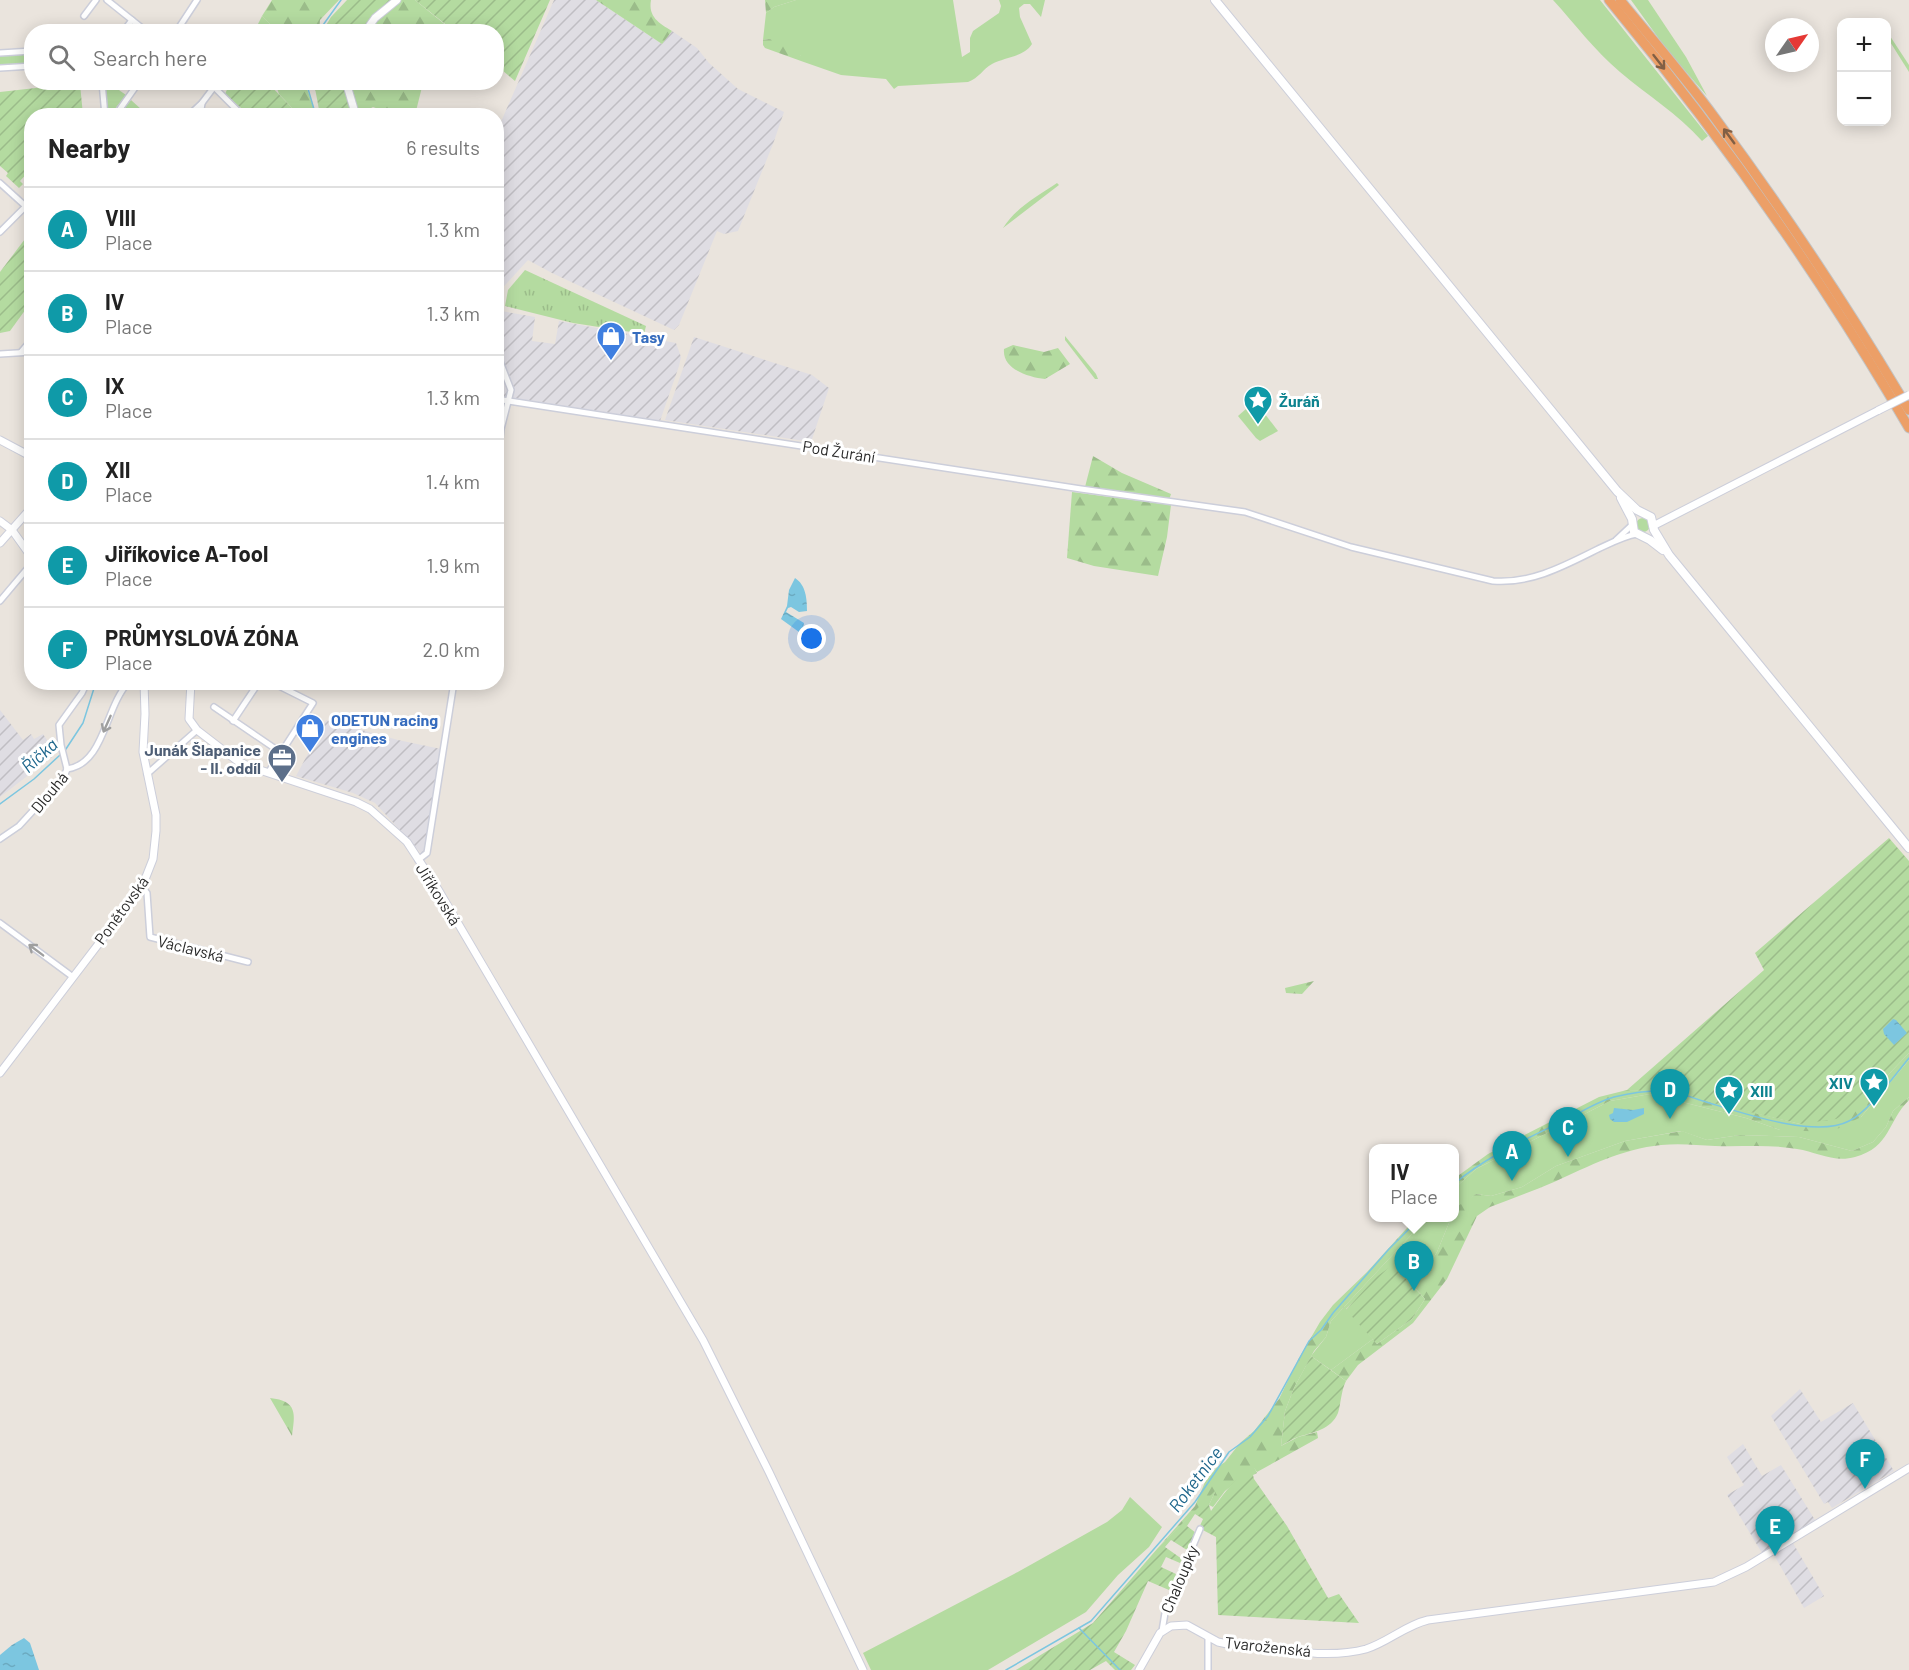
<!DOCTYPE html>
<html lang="en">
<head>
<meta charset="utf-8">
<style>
	:root { --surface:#fff; --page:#f6f6f6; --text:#222; --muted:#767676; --line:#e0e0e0; --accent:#7c3aed }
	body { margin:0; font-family:Barlow,sans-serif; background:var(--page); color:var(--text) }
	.controls { position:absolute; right:18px; top:18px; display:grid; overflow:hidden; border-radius:12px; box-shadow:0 3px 15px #0003 }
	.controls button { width:54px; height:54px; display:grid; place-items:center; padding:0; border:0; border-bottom:2px solid var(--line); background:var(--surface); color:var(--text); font:30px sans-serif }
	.compass { position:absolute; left:1765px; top:18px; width:54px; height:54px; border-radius:50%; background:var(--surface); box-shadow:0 3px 15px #0003; rotate:56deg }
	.you { position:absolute; left:812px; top:639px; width:21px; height:21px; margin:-15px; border:4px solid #fff; border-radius:50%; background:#1a73e8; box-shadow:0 0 0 9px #1a73e833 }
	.badge { display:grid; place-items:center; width:39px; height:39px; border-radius:50%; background:var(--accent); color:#fff; font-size:20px; font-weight:700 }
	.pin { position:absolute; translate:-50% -50px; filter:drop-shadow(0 2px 3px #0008) }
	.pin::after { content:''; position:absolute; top:32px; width:21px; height:18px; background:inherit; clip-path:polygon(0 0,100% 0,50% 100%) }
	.popup { position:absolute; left:1369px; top:1144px; width:90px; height:78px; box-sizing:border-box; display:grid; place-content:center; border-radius:12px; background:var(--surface); filter:drop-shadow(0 2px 4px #0005); font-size:20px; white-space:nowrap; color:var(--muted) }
	.popup b { font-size:22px; color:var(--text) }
	.popup::after { content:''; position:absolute; left:50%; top:100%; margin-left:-12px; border:12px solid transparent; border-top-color:var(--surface) }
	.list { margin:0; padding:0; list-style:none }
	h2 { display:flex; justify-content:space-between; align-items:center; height:78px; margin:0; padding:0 24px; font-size:26px }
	h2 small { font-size:20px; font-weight:400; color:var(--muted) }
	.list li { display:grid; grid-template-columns:39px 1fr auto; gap:18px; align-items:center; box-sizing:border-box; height:84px; padding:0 24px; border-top:2px solid var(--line) }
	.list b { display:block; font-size:22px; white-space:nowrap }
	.list p { margin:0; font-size:20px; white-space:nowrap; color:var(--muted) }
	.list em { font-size:20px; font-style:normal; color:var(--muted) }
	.icon { flex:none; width:33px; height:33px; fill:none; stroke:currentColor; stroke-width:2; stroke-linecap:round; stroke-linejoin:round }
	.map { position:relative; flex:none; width:1909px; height:1670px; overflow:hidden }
	.search { position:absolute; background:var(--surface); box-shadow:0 3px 15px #0003; left:24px; top:24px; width:480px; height:66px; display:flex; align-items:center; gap:15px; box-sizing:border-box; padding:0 21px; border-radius:24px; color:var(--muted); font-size:22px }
	.panel { position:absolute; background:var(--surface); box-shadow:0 3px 15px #0003; left:24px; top:108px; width:480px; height:582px; border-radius:24px }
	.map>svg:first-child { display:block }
	.industrial { fill:url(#industrial-furrows) }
	.grass { fill:#b4dba0 }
	.forest { fill:url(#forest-firs) }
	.park { fill:url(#park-tufts) }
	.garden { fill:url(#garden-furrows) }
	.water { fill:url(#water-ripples) }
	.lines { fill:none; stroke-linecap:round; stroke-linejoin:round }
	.stream { stroke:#7cc6e0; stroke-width:1.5 }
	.minor-casing { stroke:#ccceda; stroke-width:8 }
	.tertiary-casing { stroke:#ccceda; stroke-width:9 }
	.secondary-casing { stroke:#ccceda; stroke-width:10 }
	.motorway-casing { stroke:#c3c3c3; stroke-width:11 }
	.minor { stroke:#fff; stroke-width:5 }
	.tertiary { stroke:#fff; stroke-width:7 }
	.secondary { stroke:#fff; stroke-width:8 }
	.motorway { stroke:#ec9f67; stroke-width:9 }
	.tertiary-bridge-casing { stroke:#ccceda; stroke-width:9; stroke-linecap:butt }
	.tertiary-bridge { stroke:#fff; stroke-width:7 }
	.oneway { stroke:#815f45 }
	.oneway2 { stroke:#9f9f9f }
	.labels { text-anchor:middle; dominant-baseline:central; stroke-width:6; stroke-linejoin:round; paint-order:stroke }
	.shop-label { font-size:16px; font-weight:bold; fill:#366cbe; stroke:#fff; text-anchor:start }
	.culture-label { font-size:16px; font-weight:bold; fill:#0d838f; stroke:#fff; text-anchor:start }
	.street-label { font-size:16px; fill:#2a2a2a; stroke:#fff }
	.service-label { font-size:16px; font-weight:bold; fill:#4e5e75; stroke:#fff; text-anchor:end }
	.water-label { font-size:18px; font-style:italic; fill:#1c658b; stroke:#fff }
</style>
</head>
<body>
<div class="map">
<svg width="1909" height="1670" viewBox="0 0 1909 1670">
	<defs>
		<pattern id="industrial-furrows" width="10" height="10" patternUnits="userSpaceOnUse" patternTransform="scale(1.5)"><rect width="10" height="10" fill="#dfdde3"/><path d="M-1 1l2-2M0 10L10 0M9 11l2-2" fill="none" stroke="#c0bec3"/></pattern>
		<pattern id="forest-firs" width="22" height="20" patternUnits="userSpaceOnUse" patternTransform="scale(1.5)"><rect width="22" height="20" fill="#b4dba0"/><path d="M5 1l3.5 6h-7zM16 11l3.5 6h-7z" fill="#9bbc8a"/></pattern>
		<pattern id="park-tufts" width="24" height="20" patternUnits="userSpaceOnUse" patternTransform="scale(1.5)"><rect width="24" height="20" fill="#b4dba0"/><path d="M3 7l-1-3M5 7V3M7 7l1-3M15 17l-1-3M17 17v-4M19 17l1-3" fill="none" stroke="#9bbc8a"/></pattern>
		<pattern id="garden-furrows" width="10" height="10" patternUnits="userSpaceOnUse" patternTransform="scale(1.5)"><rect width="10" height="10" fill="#b4dba0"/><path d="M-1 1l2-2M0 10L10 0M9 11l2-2" fill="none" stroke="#9bbc8a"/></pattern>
		<pattern id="water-ripples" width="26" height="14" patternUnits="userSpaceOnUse" patternTransform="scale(1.5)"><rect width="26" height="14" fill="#7cc6e0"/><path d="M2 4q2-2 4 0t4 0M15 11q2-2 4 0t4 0" fill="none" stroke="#6baac0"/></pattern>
	</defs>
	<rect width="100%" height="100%" fill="#eae4dd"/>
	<g class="industrial">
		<polygon points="554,0 596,0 662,44 672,31 697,48 709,63 738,89 784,112 773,144 738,231 724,234 717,231 679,325 674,330 552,273 528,260 497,294 497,131"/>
		<polygon points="496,310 535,317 532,341 555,344 559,321 676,343 681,357 679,366 660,421 497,398"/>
		<polygon points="694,337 812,375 829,388 811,442 665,420"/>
		<polygon points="0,710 23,740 31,734 34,739 43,734 55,752 52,757 0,797"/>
		<polygon points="326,720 398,740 441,749 423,855 375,803 353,793 296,776"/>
		<polygon points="1800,1389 1821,1422 1853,1403 1894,1471 1832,1508 1828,1502 1824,1504 1771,1416"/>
		<polygon points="1743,1444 1762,1476 1781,1465 1815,1520 1762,1553 1727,1495 1744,1485 1727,1457"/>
		<polygon points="1793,1543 1824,1596 1804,1608 1774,1555"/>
	</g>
	<g class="grass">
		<path d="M796 0H953L962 57 970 52V38L973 31 999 13 1001 6 999 0H1045L1041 17 1030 4H1024L1019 8 1020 17 1032 44C1024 57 1005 57 992 64 983 69 979 78 968 82L898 86 894 89 886 79 841 75 801 61V56L769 39 763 40 766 13 774 7Z"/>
		<path d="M1553 0H1600L1708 136 1702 141C1678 114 1647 95 1620 72 1595 51 1575 24 1553 0Z"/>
		<polygon points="1631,0 1648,0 1686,57 1707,96 1667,50"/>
		<polygon points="262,16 272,26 274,31 254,32"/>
		<polygon points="1886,30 1909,65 1909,72 1887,37"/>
		<polygon points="104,83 109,83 126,95 110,115 107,115"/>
		<polygon points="131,100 142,110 144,115 119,115"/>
		<path d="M1057 183 1059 185 1003 228C1017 207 1036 197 1057 183Z"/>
		<polygon points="1065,336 1096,374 1098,379 1095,379 1065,340"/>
		<polygon points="1255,401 1278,431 1260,441 1256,438 1238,416"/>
		<circle cx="1643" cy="525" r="7"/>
		<polygon points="1909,1060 1909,1097 1893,1111 1886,1127 1873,1142 1852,1151 1799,1137 1740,1135 1707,1140 1681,1131 1625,1141 1556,1166 1522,1187 1491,1196 1476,1194 1455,1211 1455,1188 1476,1169 1610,1101 1650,1094 1746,1118 1780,1130 1861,1117"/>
		<polygon points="1427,1218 1451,1218 1437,1252 1415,1288 1393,1266 1346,1309 1373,1339 1331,1370 1311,1356 1326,1337 1331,1321"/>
		<polygon points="1130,1497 1162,1527 1149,1547 1118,1575 1086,1612 988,1670 871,1670 863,1653 1014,1574 1107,1522 1122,1510"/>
	</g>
	<g class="forest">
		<polygon points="272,0 339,0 320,20 319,32 274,31 272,26 262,16"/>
		<polygon points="397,0 415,0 453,31 365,32"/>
		<path d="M596 0H651C648 17 659 23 672 31L662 44Z"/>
		<polygon points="765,0 796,0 774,7 766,13"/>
		<polygon points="769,39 788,43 801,56 801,61 765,48 763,45 763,40"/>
		<polygon points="275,83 305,83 316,115 295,115 294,110 279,94"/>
		<polygon points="346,83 423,83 416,111 421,115 383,115 384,111 373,107 358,115"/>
		<path d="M1013 345 1044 352 1058 348 1070 364 1045 379C1028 377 1002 369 1004 349Z"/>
		<polygon points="1093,456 1122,473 1171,494 1169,500 1085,487"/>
		<polygon points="1072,492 1171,505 1167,537 1158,576 1094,566 1067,558"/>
		<polygon points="1314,981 1302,994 1286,993 1285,988"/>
		<polygon points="1909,1053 1909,1060 1861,1117 1831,1132 1780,1130 1746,1118 1650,1094 1610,1101 1476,1169 1455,1188 1455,1178 1488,1154 1511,1142 1599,1097 1627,1090 1667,1091 1800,1124 1887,1076"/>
		<path d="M1909 1097V1100C1887 1122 1891 1147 1855 1157 1834 1163 1817 1152 1797 1149 1770 1144 1743 1147 1715 1146 1697 1145 1679 1143 1661 1145 1622 1149 1589 1166 1554 1182 1533 1191 1511 1199 1490 1207L1477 1216 1447 1279 1413 1323 1358 1365 1346 1381 1331 1370 1373 1339 1377 1344 1412 1319 1425 1299 1415 1288 1437 1252 1451 1218H1454L1455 1211 1458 1206 1476 1194 1491 1196 1522 1187 1556 1166 1625 1141 1682 1131 1707 1140 1740 1135 1799 1137 1852 1151 1873 1142 1886 1127 1893 1111Z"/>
		<polygon points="1416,1218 1427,1218 1331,1321 1326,1337 1314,1351 1294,1388 1285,1411 1281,1446 1298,1437 1317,1432 1318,1438 1257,1472 1254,1468 1225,1491 1213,1507 1209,1505 1215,1492 1157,1549 1195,1506 1205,1482 1216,1468 1225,1462 1240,1443 1254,1431 1279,1399 1299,1358 1320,1322 1333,1305 1367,1272"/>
		<path d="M270 1398C298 1401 295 1414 292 1436Z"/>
	</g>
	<g class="park">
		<polygon points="31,53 31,64 0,66 0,55"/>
		<polygon points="525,270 646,326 644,334 573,323 505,306 508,290"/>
	</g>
	<g class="garden">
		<polygon points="347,0 397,0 365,31 322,32 331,17"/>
		<polygon points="415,0 550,0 515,81 497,66 496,32 454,31"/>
		<polygon points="72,83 90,83 80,84 83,115 32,116 31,169 20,181 23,184 19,188 6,176 8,173 0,166 0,92 71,84"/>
		<polygon points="230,83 268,83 294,110 295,115 249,115 225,94"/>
		<polygon points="314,83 346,83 356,115 320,115"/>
		<polygon points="31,231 31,302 10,331 0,333 0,272"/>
		<polygon points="1889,838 1909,861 1909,1053 1887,1076 1863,1105 1836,1119 1800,1124 1667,1092 1627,1090 1764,970 1755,953"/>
		<polygon points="1393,1265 1425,1299 1412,1319 1377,1344 1346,1310 1376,1277"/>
		<path d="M1311 1356 1346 1381C1341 1391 1341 1403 1338 1413 1331 1430 1313 1432 1298 1437 1292 1439 1286 1443 1281 1446L1285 1411 1294 1388Z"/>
		<path d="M1254 1467 1257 1473 1253 1475 1254 1479 1287 1526 1328 1598 1339 1594 1359 1623 1218 1615 1216 1537 1199 1528 1203 1519 1195 1514 1187 1526 1196 1533 1187 1550 1171 1540 1165 1547 1182 1559 1180 1563 1166 1557 1161 1567 1176 1574 1169 1590 1148 1581 1126 1631 1114 1652 1135 1665 1131 1670H1115L1106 1661 1090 1670H1016L1093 1623 1157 1549 1216 1490 1209 1505 1211 1511C1226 1491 1232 1481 1254 1467Z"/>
	</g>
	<g class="water">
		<path d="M795 578C806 585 807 599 807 611L799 612 791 607 788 608 786 612 804 623 803 628 799 632 781 619 787 606 789 590Z"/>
		<polygon points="1893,1019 1896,1020 1907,1033 1894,1045 1884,1034 1883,1029"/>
		<polygon points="1614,1108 1633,1110 1644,1108 1644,1114 1627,1122 1614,1122 1610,1119 1609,1115 1613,1113"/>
		<polygon points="24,1638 30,1643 39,1670 0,1670 0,1655 12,1645"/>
	</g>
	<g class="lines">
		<g class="stream">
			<polyline points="318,32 341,0"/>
			<polyline points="306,82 316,116"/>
			<polyline points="64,752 83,723 96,682"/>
			<polyline points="0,804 34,779 60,755"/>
			<path d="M1454 1184C1488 1155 1529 1138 1569 1118 1583 1111 1599 1101 1614 1097 1631 1093 1650 1090 1668 1091 1680 1092 1692 1098 1703 1101 1740 1112 1815 1139 1849 1121 1869 1111 1894 1076 1909 1058"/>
			<polyline points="1079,1628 1120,1670"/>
			<polyline points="1006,1670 1091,1621 1195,1502 1229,1452 1250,1437 1268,1416 1309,1341 1321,1330 1333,1313 1389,1249 1420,1218"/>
		</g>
		<g class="minor-casing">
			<g id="minor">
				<polyline points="107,0 147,32"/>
				<polyline points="84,16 96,0"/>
				<polyline points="123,32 132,20"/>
				<polyline points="176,32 197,0"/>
				<polyline points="0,53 32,51"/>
				<polyline points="0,68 32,66"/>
				<polyline points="102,82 105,116"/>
				<polyline points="209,82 243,116"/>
				<polyline points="115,116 139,82"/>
				<polyline points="188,116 202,103 214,87"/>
				<polyline points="200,116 202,103"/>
				<polyline points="0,183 32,212"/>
				<polyline points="0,232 32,200"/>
				<polyline points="496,351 511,390 501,429 496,473"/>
				<polyline points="21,352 32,339"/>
				<polyline points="0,354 32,352"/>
				<path d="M496 399 1081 489 1245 512 1351 547 1493 581C1531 584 1564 566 1598 549 1611 543 1624 536 1637 534"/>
				<polyline points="1616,540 1632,525"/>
				<polyline points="0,601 32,563"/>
				<polyline points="214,707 280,752"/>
				<polyline points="233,721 259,682"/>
				<path d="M67 769C105 764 105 706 129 682"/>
				<polyline points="67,769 61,745 59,725 82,693 87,682"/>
				<polyline points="268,773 313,703 271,682"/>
				<polyline points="147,774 197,730"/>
				<polyline points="0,839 19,826 64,777 67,769"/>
				<polyline points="418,860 427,853 454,682"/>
				<polyline points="142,887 147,893 150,937 248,962"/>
				<polyline points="0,923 73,977"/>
				<polyline points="1162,1631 1165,1613 1200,1529"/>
				<polyline points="1208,1637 1208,1670"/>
			</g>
		</g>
		<g class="tertiary-casing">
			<g id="tertiary">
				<polyline points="365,32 375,18 397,0"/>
				<polyline points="346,82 356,116"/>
				<polyline points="0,440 32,457"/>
				<polyline points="0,521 12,530 32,558"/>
				<polyline points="1653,526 1879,410"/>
				<polyline points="0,543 32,507"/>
				<polyline points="191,682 189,719 197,730 236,760 248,766 356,802 370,809 407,842 439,891 703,1340 769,1472 863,1670"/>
				<polyline points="0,1073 142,887 153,859 156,831 156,815 143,752 145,714 144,682"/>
				<path d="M1139 1670 1160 1633 1171 1626 1187 1625 1218 1642 1232 1645C1273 1648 1326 1660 1366 1649 1388 1642 1406 1625 1428 1620L1714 1582 1746 1567 1909 1468"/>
			</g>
		</g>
		<g class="secondary-casing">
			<g id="secondary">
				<polyline points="1215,0 1617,491 1637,510 1651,517 1654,530 1669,555 1909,848"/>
				<polyline points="1621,498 1632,519 1634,532 1650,540 1663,550"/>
			</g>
		</g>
		<g class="motorway-casing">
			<g id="motorway">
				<path d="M1609 0C1713 126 1808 258 1892 399"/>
				<path d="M1620 0C1652 39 1685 77 1715 118 1781 207 1843 300 1900 395"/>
				<polyline points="1904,402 1909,410"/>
				<polyline points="1896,406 1909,428"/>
			</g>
		</g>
		<use href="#minor" class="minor"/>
		<use href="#tertiary" class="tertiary"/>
		<use href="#secondary" class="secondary"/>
		<use href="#motorway" class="motorway"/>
		<g class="tertiary-bridge-casing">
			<polyline id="tertiary-bridge" points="1879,410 1909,395"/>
		</g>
		<use href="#tertiary-bridge" class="tertiary-bridge"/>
	</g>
	<defs><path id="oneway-shaft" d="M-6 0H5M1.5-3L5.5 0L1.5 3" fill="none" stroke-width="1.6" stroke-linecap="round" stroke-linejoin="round" transform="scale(1.5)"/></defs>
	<g class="oneway">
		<use href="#oneway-shaft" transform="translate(1659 62) rotate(52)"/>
		<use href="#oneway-shaft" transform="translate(1729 136) rotate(-126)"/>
	</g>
	<g class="oneway2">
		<use href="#oneway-shaft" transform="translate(107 724) rotate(114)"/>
		<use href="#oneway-shaft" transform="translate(36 950) rotate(-143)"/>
	</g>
	<defs>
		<g id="shop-pin" transform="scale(1.5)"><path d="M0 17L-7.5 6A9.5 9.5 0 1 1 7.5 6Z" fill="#3f7fe0" stroke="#fff"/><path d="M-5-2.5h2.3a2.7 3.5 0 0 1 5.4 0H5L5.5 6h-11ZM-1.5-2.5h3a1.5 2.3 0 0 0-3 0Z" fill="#fff"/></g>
		<g id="sight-pin" transform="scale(1.5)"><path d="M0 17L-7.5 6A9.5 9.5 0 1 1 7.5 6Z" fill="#0f9aa8" stroke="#fff"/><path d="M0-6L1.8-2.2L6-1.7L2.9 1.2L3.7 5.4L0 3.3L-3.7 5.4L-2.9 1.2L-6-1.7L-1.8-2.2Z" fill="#fff"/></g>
		<g id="office-pin" transform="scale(1.5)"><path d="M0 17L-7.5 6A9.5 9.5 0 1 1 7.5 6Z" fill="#5c6f8a" stroke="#fff"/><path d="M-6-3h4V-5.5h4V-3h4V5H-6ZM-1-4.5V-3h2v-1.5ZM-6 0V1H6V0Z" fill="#fff"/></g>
	</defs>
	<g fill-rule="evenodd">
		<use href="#shop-pin" x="611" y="336"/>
		<use href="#sight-pin" x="1258" y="400"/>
		<use href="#shop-pin" x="310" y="728"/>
		<use href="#office-pin" x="282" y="758"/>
		<use href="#sight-pin" x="1874" y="1082"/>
		<use href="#sight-pin" x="1729" y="1090"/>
	</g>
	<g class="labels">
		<g class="shop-label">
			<text x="632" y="336">Tasy</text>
			<text x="331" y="719">ODETUN racing<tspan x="331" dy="18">engines</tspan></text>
		</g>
		<g class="culture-label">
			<text x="1279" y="400">Žuráň</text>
			<text x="1853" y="1082" text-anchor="end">XIV</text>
			<text x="1750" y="1090">XIII</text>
		</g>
		<g class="street-label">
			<text transform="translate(839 451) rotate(9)">Pod Žurání</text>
			<text transform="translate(49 792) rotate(-50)">Dlouhá</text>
			<text transform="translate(439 894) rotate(58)">Jiříkovská</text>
			<text transform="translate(121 910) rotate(-54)">Ponětovská</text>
			<text transform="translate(191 948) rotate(14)">Václavská</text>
			<text transform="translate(1179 1579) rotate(-67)">Chaloupky</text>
			<text transform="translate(1268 1646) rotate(6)">Tvaroženská</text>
		</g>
		<g class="service-label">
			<text x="261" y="749">Junák Šlapanice<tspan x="261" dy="18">- II. oddíl</tspan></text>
		</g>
		<g class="water-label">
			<text transform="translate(39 755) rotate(-42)">Říčka</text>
			<text transform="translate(1195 1479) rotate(-53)">Roketnice</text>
		</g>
	</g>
</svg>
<div class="controls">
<button>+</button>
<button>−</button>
</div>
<svg class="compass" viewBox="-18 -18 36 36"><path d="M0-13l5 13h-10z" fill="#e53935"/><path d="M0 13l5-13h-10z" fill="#767676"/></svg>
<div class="you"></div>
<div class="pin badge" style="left:1512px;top:1181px;background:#0f9aa8">A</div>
<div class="pin badge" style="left:1414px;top:1291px;background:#0f9aa8">B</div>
<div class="popup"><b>IV</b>Place</div>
<div class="pin badge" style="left:1568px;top:1157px;background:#0f9aa8">C</div>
<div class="pin badge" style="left:1670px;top:1119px;background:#0f9aa8">D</div>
<div class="pin badge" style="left:1775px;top:1556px;background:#0f9aa8">E</div>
<div class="pin badge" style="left:1865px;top:1489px;background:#0f9aa8">F</div>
<div class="search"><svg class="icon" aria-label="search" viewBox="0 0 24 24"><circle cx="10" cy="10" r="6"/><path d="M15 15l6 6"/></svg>Search here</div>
<section class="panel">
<h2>Nearby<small>6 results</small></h2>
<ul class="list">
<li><span class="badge" style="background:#0f9aa8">A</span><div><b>VIII</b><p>Place</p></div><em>1.3 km</em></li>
<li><span class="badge" style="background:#0f9aa8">B</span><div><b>IV</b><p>Place</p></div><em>1.3 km</em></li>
<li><span class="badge" style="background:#0f9aa8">C</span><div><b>IX</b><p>Place</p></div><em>1.3 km</em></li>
<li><span class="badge" style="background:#0f9aa8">D</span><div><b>XII</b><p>Place</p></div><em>1.4 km</em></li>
<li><span class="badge" style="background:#0f9aa8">E</span><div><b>Jiříkovice A-Tool</b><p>Place</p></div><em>1.9 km</em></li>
<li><span class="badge" style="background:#0f9aa8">F</span><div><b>PRŮMYSLOVÁ ZÓNA</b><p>Place</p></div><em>2.0 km</em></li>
</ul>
</section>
</div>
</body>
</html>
